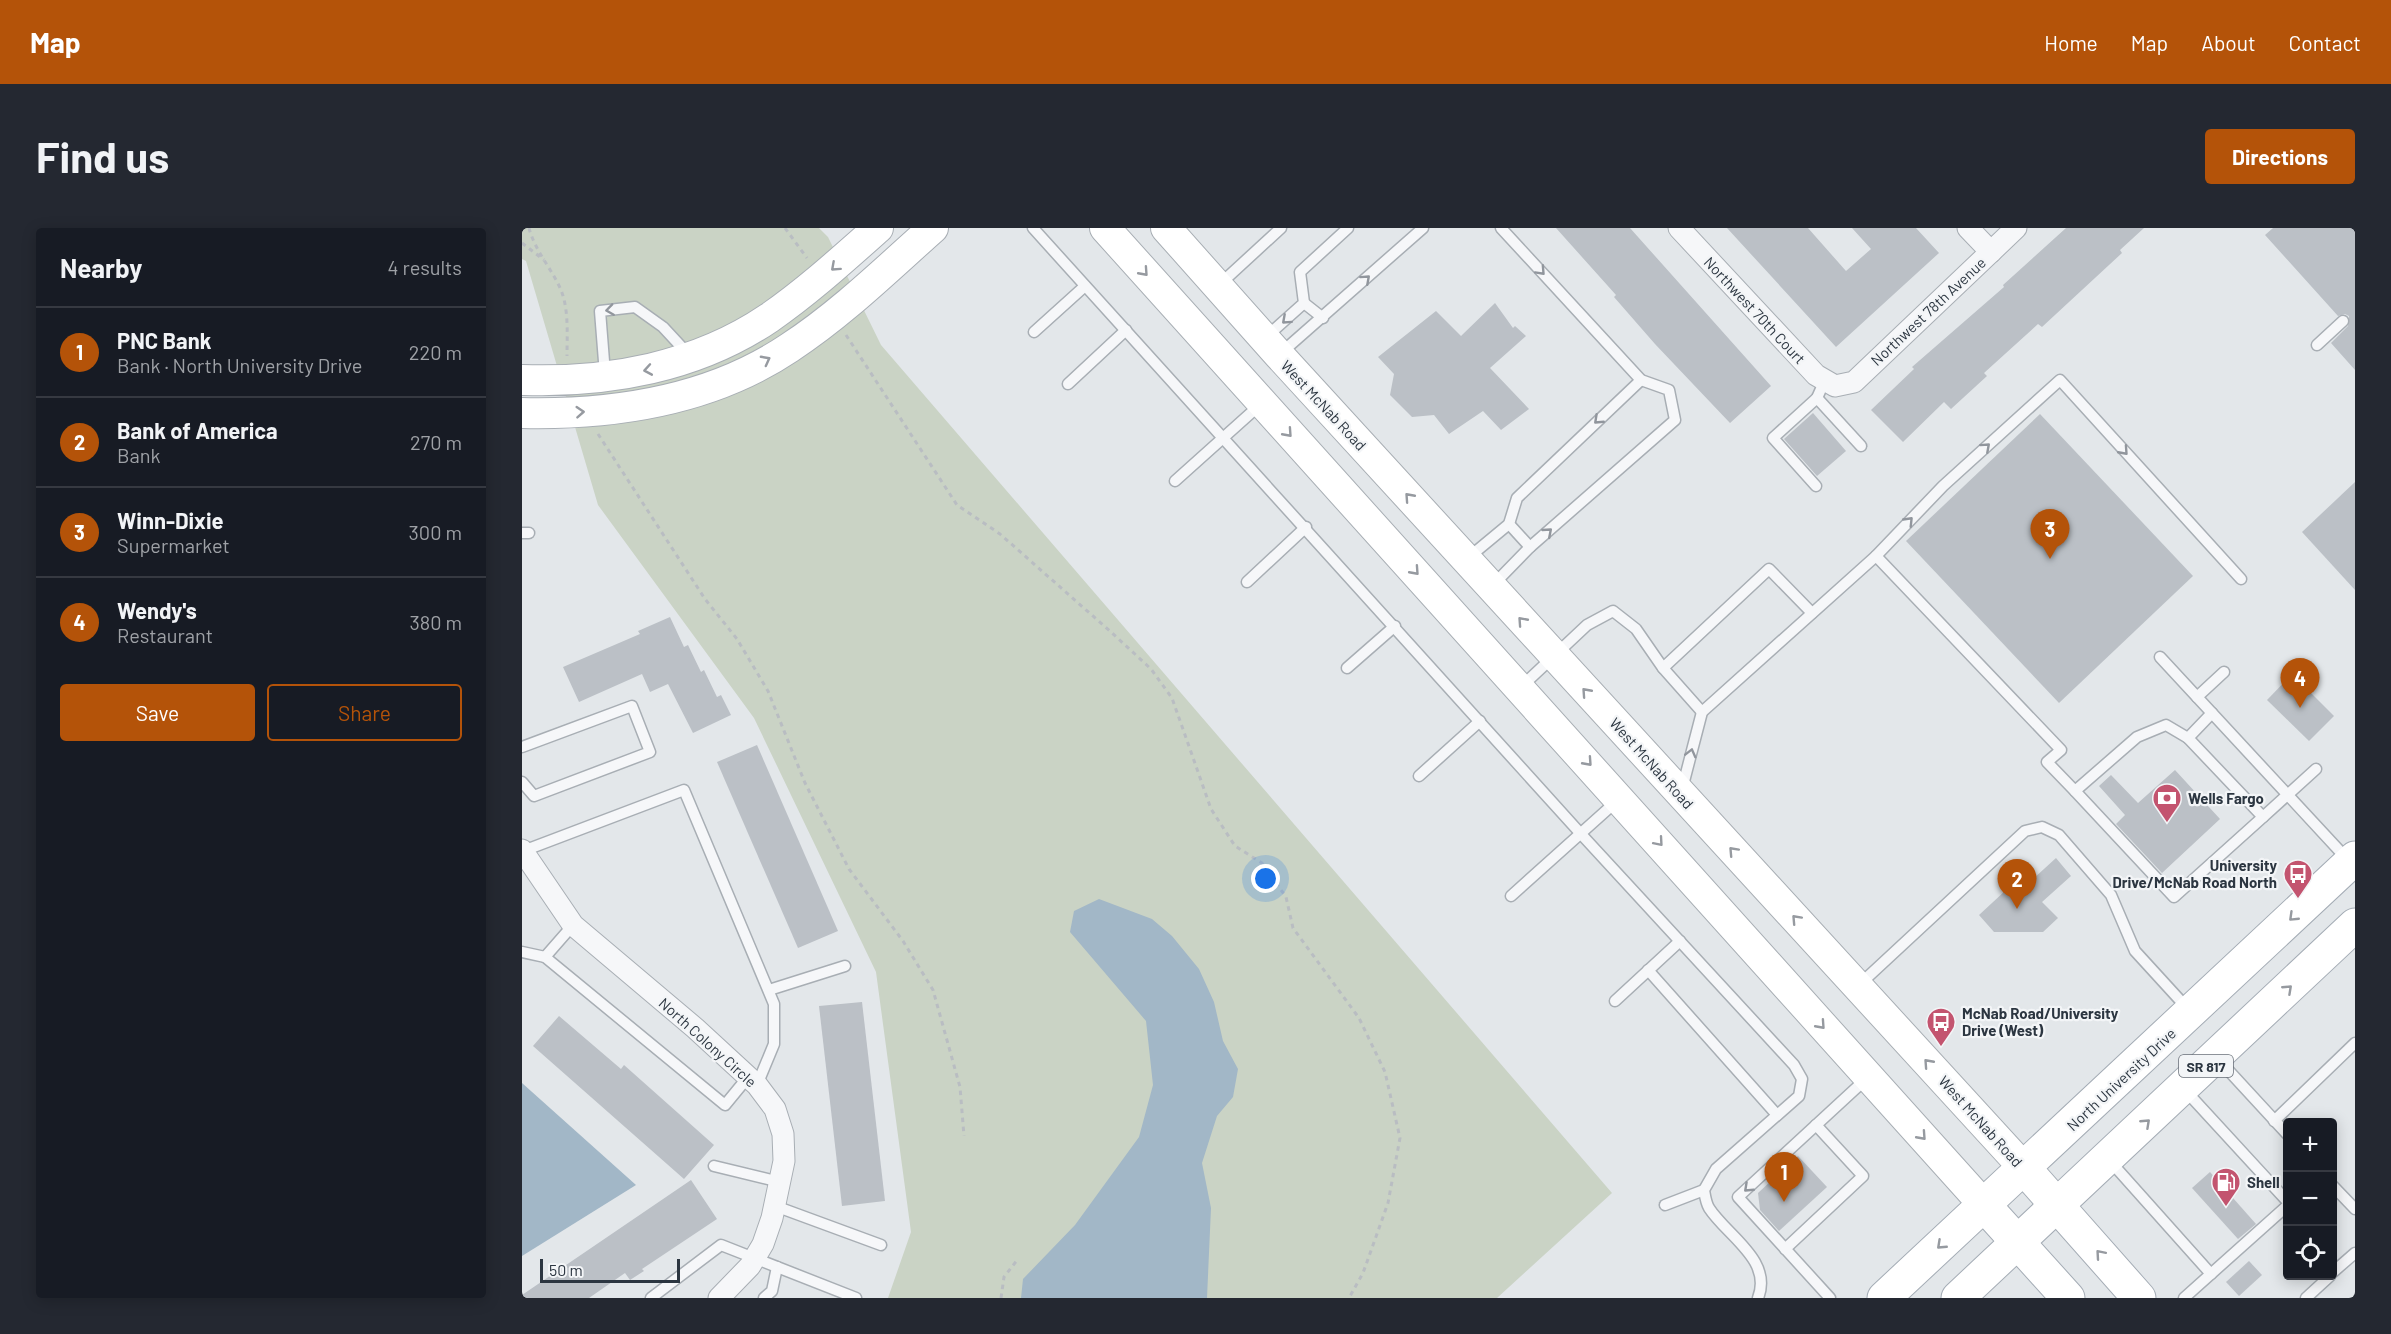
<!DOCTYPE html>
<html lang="en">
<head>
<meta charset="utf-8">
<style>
	:root { --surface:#171b24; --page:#242831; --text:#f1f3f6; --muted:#9ea1a6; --line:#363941; --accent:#b45309 }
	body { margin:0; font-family:Barlow,sans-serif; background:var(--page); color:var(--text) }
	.controls { position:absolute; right:18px; bottom:18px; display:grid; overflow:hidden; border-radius:6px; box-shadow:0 3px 15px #0003 }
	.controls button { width:54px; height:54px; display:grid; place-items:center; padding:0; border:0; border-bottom:2px solid var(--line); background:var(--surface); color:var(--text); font:30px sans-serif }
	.scale { position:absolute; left:18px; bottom:15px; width:140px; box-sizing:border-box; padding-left:6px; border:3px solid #2c3641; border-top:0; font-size:16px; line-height:21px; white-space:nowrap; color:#2c3641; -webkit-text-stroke:4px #f3f5f7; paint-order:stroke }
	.you { position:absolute; left:744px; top:651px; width:21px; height:21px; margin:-15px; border:4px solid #fff; border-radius:50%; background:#1a73e8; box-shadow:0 0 0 9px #1a73e833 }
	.badge { display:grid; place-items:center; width:39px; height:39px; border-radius:50%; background:var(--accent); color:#fff; font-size:20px; font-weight:700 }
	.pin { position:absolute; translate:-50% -50px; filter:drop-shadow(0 2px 3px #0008) }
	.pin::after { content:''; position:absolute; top:32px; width:21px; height:18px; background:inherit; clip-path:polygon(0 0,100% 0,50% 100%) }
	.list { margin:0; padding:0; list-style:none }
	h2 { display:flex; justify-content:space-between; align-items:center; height:78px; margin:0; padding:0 24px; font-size:26px }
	h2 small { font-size:20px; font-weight:400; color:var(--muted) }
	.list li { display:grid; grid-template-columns:39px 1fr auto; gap:18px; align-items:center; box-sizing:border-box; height:90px; padding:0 24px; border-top:2px solid var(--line) }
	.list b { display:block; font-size:22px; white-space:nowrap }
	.list p { margin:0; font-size:20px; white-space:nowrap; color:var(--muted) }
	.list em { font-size:20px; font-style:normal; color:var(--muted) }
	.actions { display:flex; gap:12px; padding:18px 24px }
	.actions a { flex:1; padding:14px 0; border:2px solid var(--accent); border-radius:6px; text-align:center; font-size:21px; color:var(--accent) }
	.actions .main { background:var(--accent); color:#fff }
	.icon { flex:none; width:33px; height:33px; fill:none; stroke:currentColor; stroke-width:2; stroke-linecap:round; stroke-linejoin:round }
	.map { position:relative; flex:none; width:1833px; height:1070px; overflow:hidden; border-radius:6px }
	header { display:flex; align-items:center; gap:36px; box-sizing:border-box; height:84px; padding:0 30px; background:var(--accent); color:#fff }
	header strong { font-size:28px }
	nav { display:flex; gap:33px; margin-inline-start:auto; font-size:21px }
	.intro { display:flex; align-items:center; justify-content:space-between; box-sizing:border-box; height:144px; padding:0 36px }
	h1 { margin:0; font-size:42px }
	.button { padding:15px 27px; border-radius:6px; background:var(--accent); color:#fff; font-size:21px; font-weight:700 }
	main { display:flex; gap:36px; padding:0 36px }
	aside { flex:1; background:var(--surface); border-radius:6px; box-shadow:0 3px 15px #0003 }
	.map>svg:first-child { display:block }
	.green { fill:#cad3c5 }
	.water { fill:#a2b7c7 }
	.building { fill:#bbc0c6 }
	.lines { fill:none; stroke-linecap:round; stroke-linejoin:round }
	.lane-casing { stroke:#a8aeb4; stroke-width:13 }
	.street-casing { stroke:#a8aeb4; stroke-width:23 }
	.secondary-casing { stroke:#a8aeb4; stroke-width:32 }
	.primary-casing { stroke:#a4acb5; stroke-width:35 }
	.path { stroke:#b9bdc2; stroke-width:3; stroke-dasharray:4.5 4.5; stroke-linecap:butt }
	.lane { stroke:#f6f7f9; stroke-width:10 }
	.street { stroke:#f6f7f9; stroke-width:21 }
	.secondary { stroke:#fff; stroke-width:30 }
	.primary { stroke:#fff; stroke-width:33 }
	.oneway { stroke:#969aa0 }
	.oneway2 { stroke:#91969d }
	.labels { text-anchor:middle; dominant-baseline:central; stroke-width:4.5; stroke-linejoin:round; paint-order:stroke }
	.shield { fill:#f3f5f7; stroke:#686f78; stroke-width:1.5 }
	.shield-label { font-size:14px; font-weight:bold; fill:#2c3641 }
	.street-label { font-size:15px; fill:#2c3641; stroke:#f3f5f7 }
	.poi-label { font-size:15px; font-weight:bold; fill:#2c3641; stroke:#f3f5f7; text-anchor:start }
</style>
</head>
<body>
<header>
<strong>Map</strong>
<nav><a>Home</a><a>Map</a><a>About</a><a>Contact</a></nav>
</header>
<div class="intro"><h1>Find us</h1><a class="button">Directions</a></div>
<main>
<aside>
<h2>Nearby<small>4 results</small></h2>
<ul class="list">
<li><span class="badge">1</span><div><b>PNC Bank</b><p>Bank · North University Drive</p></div><em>220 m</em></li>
<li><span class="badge">2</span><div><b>Bank of America</b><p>Bank</p></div><em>270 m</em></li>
<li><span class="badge">3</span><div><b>Winn-Dixie</b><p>Supermarket</p></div><em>300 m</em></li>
<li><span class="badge">4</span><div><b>Wendy's</b><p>Restaurant</p></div><em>380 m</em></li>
</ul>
<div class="actions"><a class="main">Save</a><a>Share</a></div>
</aside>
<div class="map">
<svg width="1833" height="1070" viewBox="0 0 1833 1070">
	<rect width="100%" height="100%" fill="#e3e7ea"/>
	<polygon class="green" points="0,0 297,0 306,9 359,117 1090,965 975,1070 366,1070 389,1004 354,744 232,490 76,277 4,33 0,31"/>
	<g class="water">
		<polygon points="577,671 630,691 650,708 677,741 692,774 701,813 716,841 711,869 695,888 680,935 689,980 685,1070 499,1070 501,1051 553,997 617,909 631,857 624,793 548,704 552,683"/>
		<polygon points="0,855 114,957 0,1028"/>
	</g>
	<g class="building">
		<polygon points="1034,0 1108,0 1249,158 1208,195 1133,116 1092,69 1094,67"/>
		<polygon points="1205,0 1286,0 1324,43 1349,21 1330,0 1394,0 1417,25 1314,119"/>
		<polygon points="1544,0 1622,0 1598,22 1600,25 1520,99 1516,96 1462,145 1465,148 1429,181 1422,174 1381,214 1349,182 1392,141 1390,139 1482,59 1481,57"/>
		<polygon points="1751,0 1833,0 1833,142 1809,115 1826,98 1827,88 1823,86 1816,88 1743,7"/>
		<polygon points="973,75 991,100 993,98 1004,108 968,140 1007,181 979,202 961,183 927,206 912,187 890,189 868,167 872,146 856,129 914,83 939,108"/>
		<polygon points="1291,185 1324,223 1295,248 1262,211"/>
		<polygon points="1518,186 1671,348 1537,475 1384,313"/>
		<polygon points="1833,254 1833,362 1780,304"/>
		<polygon points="148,389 162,419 166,417 179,444 182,442 195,469 199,467 209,487 171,505 146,456 128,464 120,446 57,474 41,439 118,406 116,403"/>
		<polygon points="1770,446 1812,488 1787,513 1745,472"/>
		<polygon points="235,517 316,703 276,720 195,534"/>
		<polygon points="1653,542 1698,591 1640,645 1594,596 1603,587 1577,558 1589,547 1616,575"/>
		<polygon points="1534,630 1549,648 1520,674 1536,690 1521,704 1472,704 1457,687 1497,650 1511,651"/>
		<polygon points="340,774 363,973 320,978 297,778"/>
		<polygon points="37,788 99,841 102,837 192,917 162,951 11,818"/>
		<polygon points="1276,928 1305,959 1257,1003 1238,982 1236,965"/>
		<polygon points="1688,944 1734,996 1716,1011 1670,960"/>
		<polygon points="169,952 195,991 120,1041 122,1043 108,1052 103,1045 67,1070 0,1070 0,1067"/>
		<polygon points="1727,1033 1740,1047 1717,1068 1704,1054"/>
	</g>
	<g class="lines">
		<g class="lane-casing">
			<g id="lane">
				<path d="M511 0 1059 606 1272 837 1280 851 1277 868 1194 941 1182 962C1183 968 1184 975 1187 980 1205 1008 1251 1032 1236 1070"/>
				<polyline points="697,57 759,0"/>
				<polyline points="782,75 801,90"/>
				<polyline points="512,104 563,58"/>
				<polyline points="743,110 782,75 778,44 826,0"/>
				<polyline points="1795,117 1821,93"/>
				<polyline points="759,125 901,0"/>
				<polyline points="83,146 78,83 113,79 141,99 166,126"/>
				<polyline points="546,156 604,102"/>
				<polyline points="1295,170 1339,218"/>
				<polyline points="653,253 740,175"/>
				<polyline points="1294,258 1251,210 1295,170 1303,152"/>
				<polyline points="987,296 1008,319"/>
				<polyline points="0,305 7,305"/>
				<polyline points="1354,328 1421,258 1538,152 1719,351"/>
				<polyline points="946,330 987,296 995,270 1119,152"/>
				<polyline points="725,354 784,299"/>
				<polyline points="971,357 1008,319 1153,192 1147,162 1119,152 979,0"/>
				<polyline points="1638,429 1826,632"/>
				<polyline points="825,440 873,398"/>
				<polyline points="999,459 1065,397 1091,383 1114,401 1141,440"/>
				<polyline points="1675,469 1702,444"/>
				<polyline points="1180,484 1141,440 1247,341 1290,385"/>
				<polyline points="1690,485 1666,510 1741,589 1794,541"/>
				<polyline points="0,519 110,478 128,524 12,568 0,554"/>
				<polyline points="897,548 958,493"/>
				<polyline points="1160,561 1180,484 1354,328 1539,522 1525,534 1553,563 1615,509 1644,497 1666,510"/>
				<polyline points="1553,563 1652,669 1741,589"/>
				<polyline points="1,623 162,562 252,776 252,816 235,857"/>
				<polyline points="989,668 1096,572"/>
				<polyline points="51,697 23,729 203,877 226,849"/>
				<polyline points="0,724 23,729"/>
				<polyline points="1126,742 1255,887"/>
				<polyline points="1337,757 1503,603 1520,599 1537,607 1589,667 1613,723 1666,781"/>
				<polyline points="247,762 323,738"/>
				<polyline points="1093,773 1158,713"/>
				<polyline points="1695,830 1766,907"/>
				<polyline points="1662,861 1766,974"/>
				<polyline points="1752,893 1833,815"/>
				<polyline points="1588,933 1689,1046"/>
				<polyline points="192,938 258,954"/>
				<polyline points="1810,957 1833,981"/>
				<polyline points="1143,977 1182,962"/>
				<polyline points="253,978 359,1017"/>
				<polyline points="1263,1021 1341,948 1294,897"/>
				<polyline points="1810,1045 1833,1025"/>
				<polyline points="129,1070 199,1017 334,1070"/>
				<polyline points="242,1070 250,1063 255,1039"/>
				<polyline points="1308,1070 1216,969 1344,851"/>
				<polyline points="1662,1070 1766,977"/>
				<polyline points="1784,1070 1808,1048"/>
			</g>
		</g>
		<g class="street-casing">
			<g id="street">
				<polyline points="1157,0 1294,147 1313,158 1332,154 1494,0"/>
				<polyline points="1446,0 1469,24"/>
				<polyline points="0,622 51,697 173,800 235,857 253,881 261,906 262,933 250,990 241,1016 228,1038 197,1070"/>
			</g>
		</g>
		<g class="secondary-casing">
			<g id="secondary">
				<polyline points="583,0 1462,977"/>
				<polyline points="644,0 757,127 1502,940"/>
				<path d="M0 152C86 155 175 139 247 90 286 63 321 31 356 0"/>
				<path d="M0 185C93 187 188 173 267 120 319 86 365 41 411 0"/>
			</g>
		</g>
		<g class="primary-casing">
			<g id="primary">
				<polyline points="1502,940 1617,1070"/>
				<polyline points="1462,977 1546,1070"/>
				<polyline points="1362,1070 1833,630"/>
				<polyline points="1436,1070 1833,697"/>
			</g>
		</g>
		<g class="path">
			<path d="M7 0C13 23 30 41 39 62 47 82 45 107 45 128"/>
			<polyline points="263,0 285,30"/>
			<polyline points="0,15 22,32"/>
			<polyline points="324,107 435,277 478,306 589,404 629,441 650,470 689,581 713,618 740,635 764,669 771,700 837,790 863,844 878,910 866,975 841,1045 827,1070"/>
			<polyline points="76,206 183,371 215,411 246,463 283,555 327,641 381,713 411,762 438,859 442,908"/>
			<polyline points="479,1070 482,1049 496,1031"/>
		</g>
		<use href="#lane" class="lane"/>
		<use href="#street" class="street"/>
		<use href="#secondary" class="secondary"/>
		<use href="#primary" class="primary"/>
	</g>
	<defs><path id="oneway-chevron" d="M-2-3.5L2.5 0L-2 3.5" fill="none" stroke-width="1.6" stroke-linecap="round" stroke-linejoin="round" transform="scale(1.5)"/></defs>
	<g class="oneway">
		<use href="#oneway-chevron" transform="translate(313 39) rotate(138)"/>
		<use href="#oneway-chevron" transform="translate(622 44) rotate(48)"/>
		<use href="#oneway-chevron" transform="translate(244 132) rotate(-28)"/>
		<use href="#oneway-chevron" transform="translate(126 142) rotate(170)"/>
		<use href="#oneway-chevron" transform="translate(58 184) rotate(-4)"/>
		<use href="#oneway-chevron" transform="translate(766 205) rotate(48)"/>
		<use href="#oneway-chevron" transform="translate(887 269) rotate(-132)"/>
		<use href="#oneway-chevron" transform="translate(893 343) rotate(48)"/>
		<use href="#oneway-chevron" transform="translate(1000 393) rotate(-132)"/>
		<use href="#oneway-chevron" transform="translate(1064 464) rotate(-132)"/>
		<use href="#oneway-chevron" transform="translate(1066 534) rotate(48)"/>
		<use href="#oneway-chevron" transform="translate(1137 614) rotate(49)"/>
		<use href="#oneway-chevron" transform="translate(1211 623) rotate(-133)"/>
		<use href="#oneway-chevron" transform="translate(1771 689) rotate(136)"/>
		<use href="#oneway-chevron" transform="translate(1274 691) rotate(-133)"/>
		<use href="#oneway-chevron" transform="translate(1766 761) rotate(-43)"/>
		<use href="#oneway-chevron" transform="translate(1299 797) rotate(48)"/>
		<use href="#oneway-chevron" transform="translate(1406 835) rotate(-132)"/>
		<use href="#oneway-chevron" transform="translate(1624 895) rotate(-43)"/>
		<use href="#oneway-chevron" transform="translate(1400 908) rotate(48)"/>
		<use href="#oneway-chevron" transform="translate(1419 1017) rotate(137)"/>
		<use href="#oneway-chevron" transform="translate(1578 1026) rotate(-131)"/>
	</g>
	<g class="oneway2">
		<use href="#oneway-chevron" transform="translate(1019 43) rotate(47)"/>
		<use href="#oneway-chevron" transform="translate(844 51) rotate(-42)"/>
		<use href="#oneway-chevron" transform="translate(88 82) rotate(172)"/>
		<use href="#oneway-chevron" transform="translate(764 92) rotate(138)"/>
		<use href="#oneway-chevron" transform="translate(1076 192) rotate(137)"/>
		<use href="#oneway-chevron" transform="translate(1464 219) rotate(-42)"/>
		<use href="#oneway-chevron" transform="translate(1602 223) rotate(48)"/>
		<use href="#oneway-chevron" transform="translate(1387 293) rotate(-46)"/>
		<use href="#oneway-chevron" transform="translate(1026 304) rotate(-41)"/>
		<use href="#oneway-chevron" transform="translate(1169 525) rotate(-76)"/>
		<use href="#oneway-chevron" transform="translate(1226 960) rotate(137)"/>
	</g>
	<defs>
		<g id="bank-pin" transform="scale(1.5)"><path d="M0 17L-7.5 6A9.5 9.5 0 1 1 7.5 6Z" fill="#c3546f" stroke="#f3f5f7"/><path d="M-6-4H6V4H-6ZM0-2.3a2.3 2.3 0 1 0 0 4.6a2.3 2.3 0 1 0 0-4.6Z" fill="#fff"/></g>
		<g id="bus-pin" transform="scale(1.5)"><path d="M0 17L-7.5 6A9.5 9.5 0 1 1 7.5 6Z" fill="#c3546f" stroke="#f3f5f7"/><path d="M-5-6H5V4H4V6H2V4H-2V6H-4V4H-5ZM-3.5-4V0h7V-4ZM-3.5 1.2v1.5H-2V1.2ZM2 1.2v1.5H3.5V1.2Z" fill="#fff"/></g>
		<g id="fuel-pin" transform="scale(1.5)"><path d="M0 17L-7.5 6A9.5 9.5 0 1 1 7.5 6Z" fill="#c3546f" stroke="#f3f5f7"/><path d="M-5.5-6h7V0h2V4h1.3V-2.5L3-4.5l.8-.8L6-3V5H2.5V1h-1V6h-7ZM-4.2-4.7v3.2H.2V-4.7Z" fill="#fff"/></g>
	</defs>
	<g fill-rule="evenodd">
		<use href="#bank-pin" x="1645" y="570"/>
		<use href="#bus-pin" x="1776" y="646"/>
		<use href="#bus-pin" x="1419" y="794"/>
		<use href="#fuel-pin" x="1704" y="954"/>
	</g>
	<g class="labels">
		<rect class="shield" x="1657" y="827" width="54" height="22" rx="4.5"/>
		<g class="shield-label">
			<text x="1684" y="838">SR 817</text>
		</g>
		<g class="street-label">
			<text transform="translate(1233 82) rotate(47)">Northwest 70th Court</text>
			<text transform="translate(1406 83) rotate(-43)">Northwest 78th Avenue</text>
			<text transform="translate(802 177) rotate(47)">West McNab Road</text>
			<text transform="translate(1130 535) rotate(48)">West McNab Road</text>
			<text transform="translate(186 814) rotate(42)">North Colony Circle</text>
			<text transform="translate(1599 851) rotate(-43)">North University Drive</text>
			<text transform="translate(1459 893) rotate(48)">West McNab Road</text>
		</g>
		<g class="poi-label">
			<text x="1666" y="570">Wells Fargo</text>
			<text x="1755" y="637" text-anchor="end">University<tspan x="1755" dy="17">Drive/McNab Road North</tspan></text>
			<text x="1440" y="785">McNab Road/University<tspan x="1440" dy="17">Drive (West)</tspan></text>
			<text x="1725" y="954">Shell</text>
		</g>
	</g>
</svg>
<div class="controls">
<button>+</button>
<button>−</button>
<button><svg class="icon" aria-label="locate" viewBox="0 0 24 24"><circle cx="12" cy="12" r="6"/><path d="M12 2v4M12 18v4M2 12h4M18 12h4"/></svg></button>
</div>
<div class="scale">50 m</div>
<div class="you"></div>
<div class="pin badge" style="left:1262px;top:974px">1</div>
<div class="pin badge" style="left:1495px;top:681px">2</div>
<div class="pin badge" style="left:1528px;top:331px">3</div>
<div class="pin badge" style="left:1778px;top:480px">4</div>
</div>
</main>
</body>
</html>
